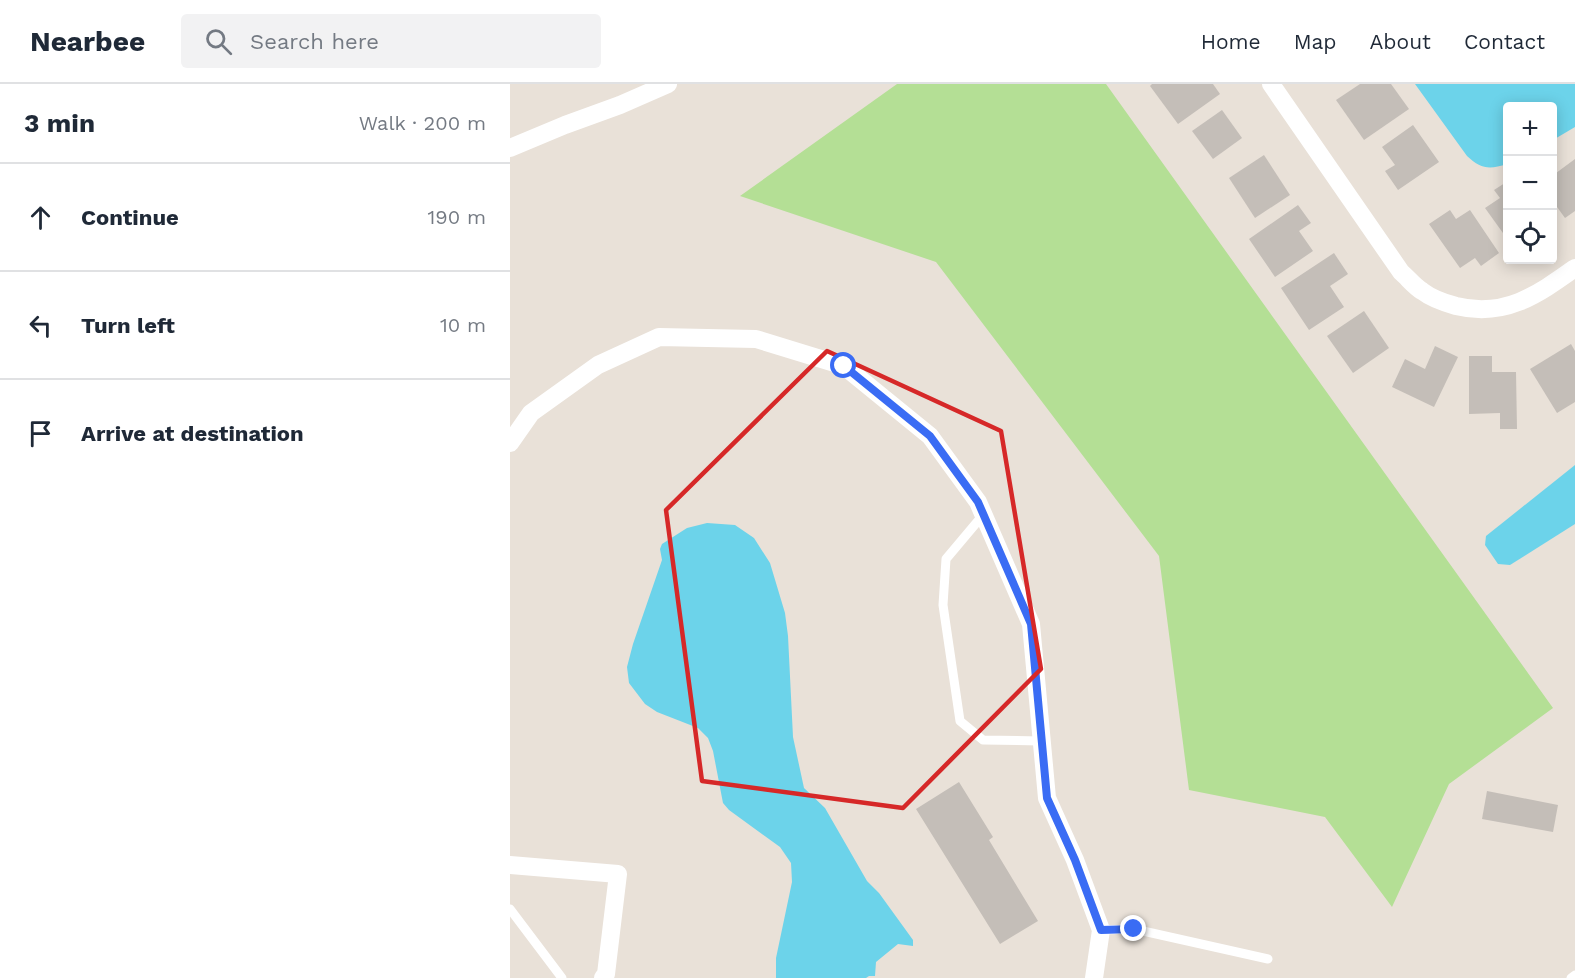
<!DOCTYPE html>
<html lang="en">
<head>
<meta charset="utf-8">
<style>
	:root { --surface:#fff; --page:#f2f2f3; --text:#1f2937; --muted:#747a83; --line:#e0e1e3 }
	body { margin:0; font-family:"Work Sans",sans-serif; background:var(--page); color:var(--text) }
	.controls { position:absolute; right:18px; top:18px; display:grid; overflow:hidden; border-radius:6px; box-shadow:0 3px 15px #0003 }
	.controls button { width:54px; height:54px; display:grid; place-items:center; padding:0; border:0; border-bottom:2px solid var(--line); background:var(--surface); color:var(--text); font:30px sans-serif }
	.stop { position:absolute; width:18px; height:18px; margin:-14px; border:4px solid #3a6cf4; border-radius:50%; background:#fff }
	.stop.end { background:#3a6cf4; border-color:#fff; box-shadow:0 2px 6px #0008 }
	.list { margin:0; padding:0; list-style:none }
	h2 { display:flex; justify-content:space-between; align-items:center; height:78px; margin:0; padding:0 24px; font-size:26px }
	h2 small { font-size:20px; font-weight:400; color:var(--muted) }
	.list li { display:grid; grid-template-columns:39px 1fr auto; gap:18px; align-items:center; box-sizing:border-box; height:108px; padding:0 24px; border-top:2px solid var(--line) }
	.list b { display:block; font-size:22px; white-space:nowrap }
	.list em { font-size:20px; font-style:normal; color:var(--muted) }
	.icon { flex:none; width:33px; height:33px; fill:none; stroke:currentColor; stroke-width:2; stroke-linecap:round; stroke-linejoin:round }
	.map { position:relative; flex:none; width:1065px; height:894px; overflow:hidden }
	header { display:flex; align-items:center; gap:36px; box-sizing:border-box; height:84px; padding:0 30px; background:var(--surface); border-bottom:2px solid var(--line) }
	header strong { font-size:28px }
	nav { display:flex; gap:33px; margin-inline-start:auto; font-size:21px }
	.search { width:420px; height:54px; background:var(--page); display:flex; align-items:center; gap:15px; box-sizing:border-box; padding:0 21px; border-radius:6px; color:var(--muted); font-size:22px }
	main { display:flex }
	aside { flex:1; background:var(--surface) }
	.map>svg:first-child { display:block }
	.green { fill:#b4df95 }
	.water { fill:#6cd3ea }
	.building { fill:#c4beb8 }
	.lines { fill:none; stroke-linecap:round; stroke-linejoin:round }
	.service { stroke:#fff; stroke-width:9 }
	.minor { stroke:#fff; stroke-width:18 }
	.route { stroke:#3a6cf4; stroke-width:8 }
	.marked { fill:none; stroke:#d62828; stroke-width:4.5; stroke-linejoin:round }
</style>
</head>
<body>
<header>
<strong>Nearbee</strong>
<div class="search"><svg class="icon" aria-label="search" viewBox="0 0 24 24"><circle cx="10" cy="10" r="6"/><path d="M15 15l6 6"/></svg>Search here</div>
<nav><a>Home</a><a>Map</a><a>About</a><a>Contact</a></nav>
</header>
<main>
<aside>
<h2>3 min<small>Walk · 200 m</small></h2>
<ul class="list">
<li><svg class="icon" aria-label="ahead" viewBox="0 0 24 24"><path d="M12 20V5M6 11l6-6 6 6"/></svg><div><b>Continue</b></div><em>190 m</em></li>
<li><svg class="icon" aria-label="left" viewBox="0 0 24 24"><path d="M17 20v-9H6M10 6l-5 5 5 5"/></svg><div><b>Turn left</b></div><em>10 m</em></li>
<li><svg class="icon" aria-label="arrive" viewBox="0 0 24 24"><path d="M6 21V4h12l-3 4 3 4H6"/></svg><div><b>Arrive at destination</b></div></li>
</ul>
</aside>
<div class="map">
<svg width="1065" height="894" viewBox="0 0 1065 894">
	<rect width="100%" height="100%" fill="#e9e1d8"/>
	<polygon class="green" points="387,0 596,0 1043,624 939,700 882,823 815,733 679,706 649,472 426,178 230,112"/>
	<g class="water">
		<path d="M905 0H1065V43L1043 56 1042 22H998L997 80C979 86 971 85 957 72Z"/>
		<polygon points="1065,381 1065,440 1000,481 988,480 975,461 976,452"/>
		<polygon points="197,439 225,441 244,454 260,479 275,529 278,552 283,653 294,704 315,724 357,797 369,809 403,856 403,862 388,860 366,878 365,892 359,892 356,894 266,894 266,874 282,798 281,779 270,763 219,726 213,719 203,667 198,654 188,644 147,628 135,620 119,599 117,583 123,560 152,476 150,465 152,460 177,444"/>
	</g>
	<g class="building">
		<polygon points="642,0 703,0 710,10 668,40 640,2"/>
		<polygon points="850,0 881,0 899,25 854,56 826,16"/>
		<polygon points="712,26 732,54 703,75 682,47"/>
		<polygon points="903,41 929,78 888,106 875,87 885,81 872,63"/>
		<polygon points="754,71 780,111 745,134 719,94"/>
		<polygon points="1065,75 1065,127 1055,134 1042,116 1042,92"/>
		<polygon points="998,97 998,156 975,124 990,114 984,106"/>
		<polygon points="788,121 801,139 789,147 803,167 765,193 739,155"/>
		<polygon points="940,126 946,135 960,126 989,169 971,182 965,174 950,184 919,140"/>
		<polygon points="824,169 838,190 820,202 834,223 799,246 771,204"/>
		<polygon points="854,227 879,264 843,289 817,252"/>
		<polygon points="1061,260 1065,267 1065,318 1047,329 1020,285"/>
		<polygon points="925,262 948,273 924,323 882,303 895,275 915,285"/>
		<polygon points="959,272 982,272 982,288 1006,288 1007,345 990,345 990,329 959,330"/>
		<polygon points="449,698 483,753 479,756 528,837 490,860 406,725"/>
		<polygon points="977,707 1048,721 1043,748 972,735"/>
	</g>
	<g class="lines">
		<g class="service">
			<polyline points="473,431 436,475 433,521 450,637 473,656 531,657"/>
			<polyline points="0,825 52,894"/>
			<polyline points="591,846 624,845 758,875"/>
			<polyline points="1061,894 1065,891"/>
		</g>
		<g class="minor">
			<path d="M761 0 891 188C898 194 904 202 912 207 921 214 935 219 946 222 995 234 1027 211 1065 184"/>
			<polyline points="0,64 55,41 110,21 158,0"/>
			<polyline points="0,359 21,329 88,281 149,253 246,255 334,282 420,352 468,418 521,540 537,714 565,776 591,846 584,894"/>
			<polyline points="0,781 108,790 96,890 93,894"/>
		</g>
	</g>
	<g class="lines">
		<polyline class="route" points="334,282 420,352 468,418 521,540 537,714 565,776 591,846 624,845"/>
	</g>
	<path class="marked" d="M317 267 491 347 531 585 393 724 192 697 156 426Z"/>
</svg>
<div class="controls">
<button>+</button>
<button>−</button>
<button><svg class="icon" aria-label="locate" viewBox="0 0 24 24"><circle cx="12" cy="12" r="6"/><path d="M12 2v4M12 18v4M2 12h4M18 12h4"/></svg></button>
</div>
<div class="stop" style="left:334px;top:282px"></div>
<div class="stop end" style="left:624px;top:845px"></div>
</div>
</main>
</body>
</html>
